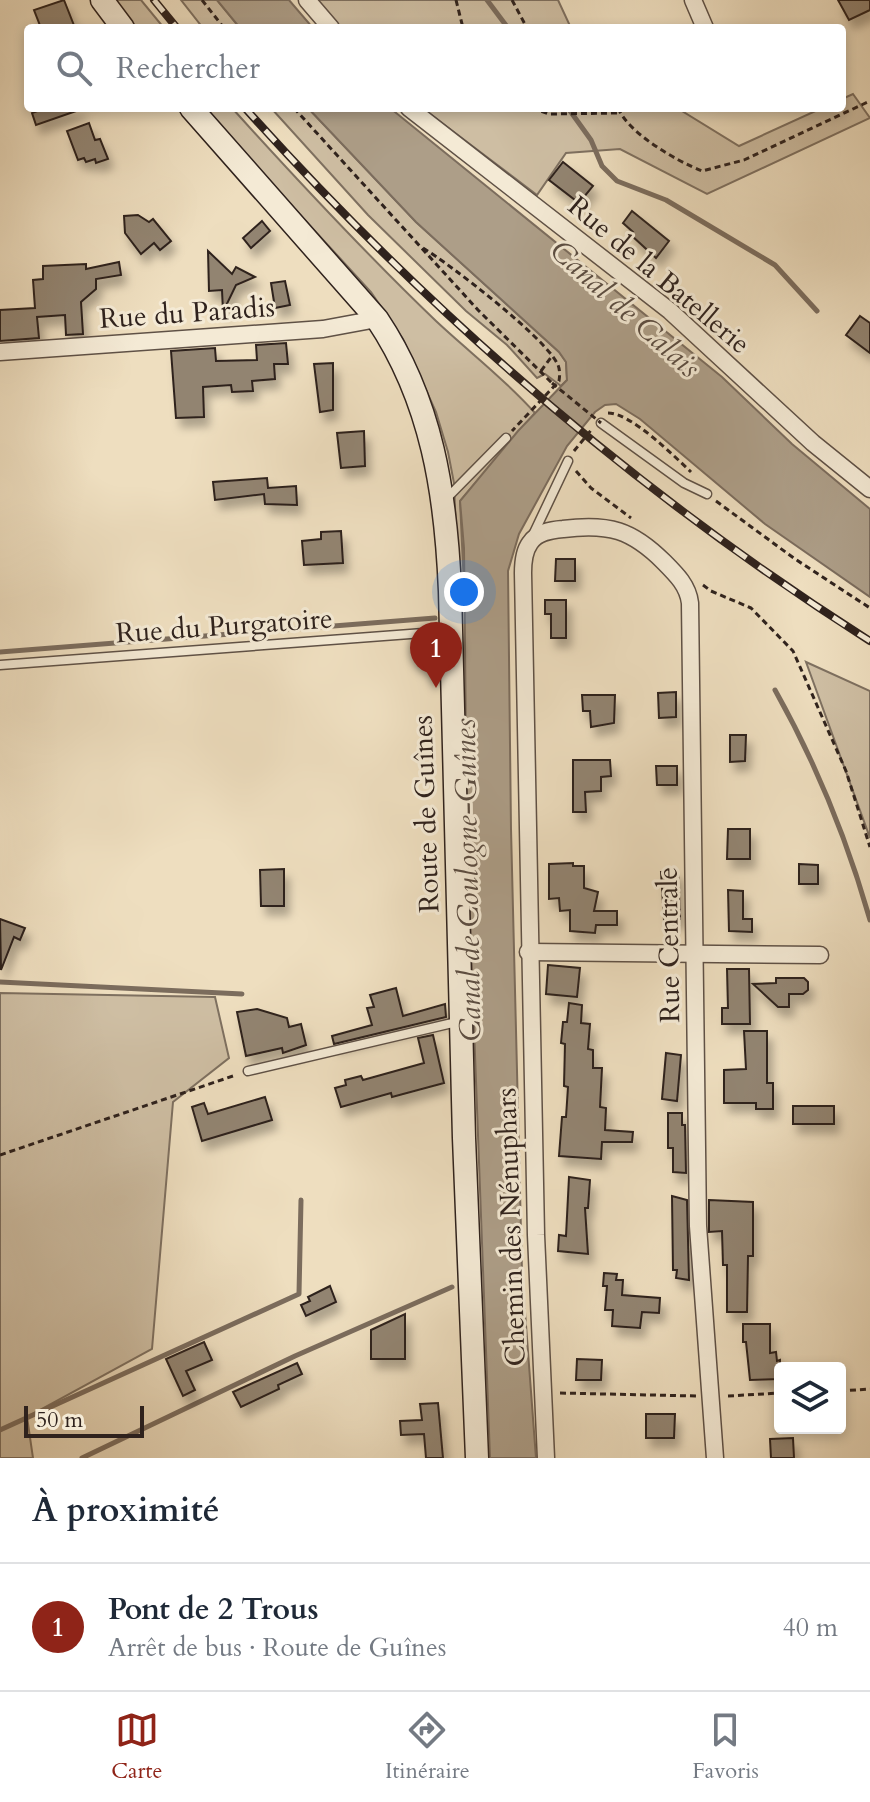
<!DOCTYPE html>
<html lang="fr">
<head>
<meta charset="utf-8">
<style>
	:root { --surface:#fff; --page:#f2f2f3; --text:#1f2937; --muted:#747a83; --line:#e0e1e3; --accent:#8f2418 }
	body { margin:0; font-family:Cardo,serif; background:var(--page); color:var(--text) }
	.controls { position:absolute; right:24px; bottom:24px; display:grid; overflow:hidden; border-radius:8px; box-shadow:0 4px 12px #0003 }
	.controls button { width:72px; height:72px; display:grid; place-items:center; padding:0; border:0; border-bottom:2px solid var(--line); background:var(--surface); color:var(--text); font:40px sans-serif }
	.scale { position:absolute; left:24px; bottom:20px; width:120px; box-sizing:border-box; padding-left:8px; border:4px solid #2f221d; border-top:0; font-size:22px; line-height:28px; white-space:nowrap; color:#2f221d; -webkit-text-stroke:6px #f4ead5; paint-order:stroke }
	.you { position:absolute; left:464px; top:592px; width:28px; height:28px; margin:-20px; border:6px solid #fff; border-radius:50%; background:#1a73e8; box-shadow:0 0 0 12px #1a73e833 }
	.badge { display:grid; place-items:center; width:52px; height:52px; border-radius:50%; background:var(--accent); color:#fff; font-size:26px; font-weight:700 }
	.pin { position:absolute; translate:-50% -66px; filter:drop-shadow(0 2px 4px #0008) }
	.pin::after { content:''; position:absolute; top:42px; width:28px; height:24px; background:inherit; clip-path:polygon(0 0,100% 0,50% 100%) }
	.list { margin:0; padding:0; list-style:none }
	h2 { display:flex; justify-content:space-between; align-items:center; height:104px; margin:0; padding:0 32px; font-size:34px }
	h2 small { font-size:26px; font-weight:400; color:var(--muted) }
	.list li { display:grid; grid-template-columns:52px 1fr auto; gap:24px; align-items:center; box-sizing:border-box; height:128px; padding:0 32px; border-top:2px solid var(--line) }
	.list b { display:block; font-size:30px; white-space:nowrap }
	.list p { margin:0; font-size:26px; white-space:nowrap; color:var(--muted) }
	.list em { font-size:26px; font-style:normal; color:var(--muted) }
	.icon { flex:none; width:44px; height:44px; fill:none; stroke:currentColor; stroke-width:2; stroke-linecap:round; stroke-linejoin:round }
	.map { position:relative; flex:none; width:870px; height:1458px; overflow:hidden }
	.search { position:absolute; background:var(--surface); box-shadow:0 4px 12px #0003; left:24px; right:24px; top:24px; height:88px; display:flex; align-items:center; gap:20px; box-sizing:border-box; padding:0 28px; border-radius:8px; color:var(--muted); font-size:30px }
	.sheet { height:232px; background:var(--surface) }
	nav { display:flex; justify-content:space-around; align-items:center; box-sizing:border-box; height:112px; border-top:2px solid var(--line); background:var(--surface); font-size:22px; color:var(--muted) }
	nav a { display:grid; justify-items:center; gap:4px }
	nav .on { color:var(--accent) }
	.map>svg:first-child { display:block }
	.green { fill:#cebea3; stroke:#7e7060; stroke-width:2 }
	.water { fill:#ad9e88; stroke:#7b6c5d; stroke-width:2 }
	.lines { fill:none; stroke-linecap:round; stroke-linejoin:round }
	.stream { stroke:#7b6c5d; stroke-width:5 }
	.building { fill:#928471; stroke:#2f221d; stroke-width:2; filter:url(#shadow) }
	.service-casing { stroke:#5f5146; stroke-width:11 }
	.minor-casing { stroke:#5f5146; stroke-width:19 }
	.secondary-casing { stroke:#2f221d; stroke-width:25 }
	.path { stroke:#2f221d; stroke-width:3; stroke-dasharray:6 4; stroke-linecap:butt }
	.service { stroke:#f4ead5; stroke-width:8 }
	.minor { stroke:#f4ead5; stroke-width:16 }
	.secondary { stroke:#f4ead5; stroke-width:22 }
	.rail-casing { stroke:#2f221d; stroke-width:8 }
	.rail { stroke:#f4ead5; stroke-width:5; stroke-dasharray:15; stroke-linecap:butt }
	.path-bridge { stroke:#2f221d; stroke-width:3; stroke-dasharray:6 4; stroke-linecap:butt }
	.labels { text-anchor:middle; dominant-baseline:central; stroke-width:6; stroke-linejoin:round; paint-order:stroke }
	.street-label { font-size:28px; fill:#2f221d; stroke:#f4ead5 }
	.water-label { font-size:30px; font-style:italic; fill:#5b4d42; stroke:#f4ead5 }
</style>
</head>
<body>
<div class="map">
<svg width="870" height="1458" viewBox="0 0 870 1458">
	<defs>
		<filter id="shadow"><feDropShadow dx="5" dy="9" stdDeviation="4" flood-color="#0004"/></filter>
	</defs>
	<rect width="100%" height="100%" fill="#eedebf"/>
	<filter id="stains"><feTurbulence type="fractalNoise" baseFrequency=".0025" numOctaves="4"/><feColorMatrix values="0 0 0 0 .2 0 0 0 0 .09 0 0 0 0 .02 0 0 0 .5 -.17"/></filter>
	<radialGradient id="worn" r=".72"><stop offset=".6" stop-color="#630" stop-opacity="0"/><stop offset="1" stop-color="#630" stop-opacity=".3"/></radialGradient>
	<g class="green">
		<polygon points="112,0 141,0 164,28 134,28"/>
		<polygon points="181,0 217,0 240,28 203,28"/>
		<polygon points="313,0 558,0 571,28 338,28"/>
		<polygon points="853,94 870,118 707,194 620,149 566,153 537,195 422,108 677,108 739,146 822,108 842,108 842,99"/>
		<path d="M202 108H232C298 181 365 253 436 321 469 352 505 379 535 413L460 501 465 608 459 603 454 483 448 452 436 412 403 339 371 292Z"/>
		<polygon points="271,108 308,108 416,222 559,352 566,362 567,380 561,386 545,374 537,378 507,345 466,311 368,215"/>
		<polygon points="806,662 870,691 870,838"/>
		<polygon points="0,993 215,997 229,1058 173,1102 152,1349 27,1417 33,1458 0,1458"/>
	</g>
	<g class="water">
		<polygon points="217,0 289,0 313,28 240,28"/>
		<polygon points="308,108 390,108 722,377 792,444 870,509 870,597 765,524 640,419 616,404 605,405 595,412 567,446 519,534 508,571 511,829 522,1272 536,1458 490,1458 467,839 464,548 460,501 518,431 567,380 566,362 559,352 416,222"/>
	</g>
	<g class="lines">
		<g class="stream">
			<polyline points="487,0 508,28"/>
			<polyline points="568,108 591,140 602,166 617,181 666,200 775,265 817,311"/>
			<polyline points="0,652 435,618"/>
			<path d="M775 690C816 763 847 839 870 920"/>
			<polyline points="0,982 242,994"/>
			<polyline points="0,1430 299,1294 301,1200"/>
			<polyline points="82,1458 295,1356 452,1287"/>
		</g>
	</g>
	<g class="building">
		<polygon points="64,0 75,28 41,28 34,10"/>
		<polygon points="838,0 870,0 870,10 849,20"/>
		<polygon points="40,108 82,108 82,109 36,125 32,113 40,110"/>
		<polygon points="89,123 95,140 100,139 108,159 96,163 95,159 86,162 84,158 78,160 67,131"/>
		<polygon points="563,162 593,186 579,203 549,180"/>
		<polygon points="632,211 669,241 656,258 631,235 633,232 623,223"/>
		<polygon points="138,215 149,222 153,219 171,241 160,250 154,243 141,254 125,233 124,216"/>
		<polygon points="262,221 270,231 251,248 243,238"/>
		<polygon points="208,251 232,274 236,267 255,277 236,285 223,312 222,290 209,291"/>
		<polygon points="119,262 121,275 96,279 96,289 81,302 83,334 66,335 65,315 37,317 39,338 0,341 0,310 35,308 33,280 43,279 43,266 86,264 86,269"/>
		<polygon points="285,281 290,305 275,308 271,283"/>
		<polygon points="860,316 870,323 870,353 846,335"/>
		<polygon points="286,343 288,364 274,364 275,379 252,381 253,391 232,392 231,385 203,387 204,417 176,418 171,351 215,348 216,361 257,360 256,345"/>
		<polygon points="333,363 333,410 320,412 314,364"/>
		<polygon points="364,431 365,466 341,468 337,433"/>
		<polygon points="267,478 268,488 296,486 297,505 265,504 264,494 215,500 213,482"/>
		<polygon points="341,531 343,563 304,565 302,541 321,539 321,532"/>
		<polygon points="556,559 575,559 575,581 555,581"/>
		<polygon points="545,600 566,600 566,638 551,638 551,614 545,614"/>
		<polygon points="676,692 676,717 659,718 658,693"/>
		<polygon points="582,695 615,695 614,723 591,727 590,711 583,711"/>
		<polygon points="730,735 746,735 745,761 730,762"/>
		<polygon points="573,760 610,760 611,776 601,777 601,791 585,792 586,812 573,812"/>
		<polygon points="656,766 677,766 677,785 657,785"/>
		<polygon points="728,829 750,829 750,859 727,859"/>
		<polygon points="573,863 573,866 584,866 584,888 598,892 594,911 617,911 617,925 596,925 595,933 570,931 570,910 560,911 559,898 549,899 549,864"/>
		<polygon points="799,864 818,865 818,884 799,884"/>
		<polygon points="284,869 284,906 261,906 260,870"/>
		<polygon points="678,871 680,919 664,920 661,872"/>
		<polygon points="728,890 743,891 743,919 752,919 752,932 729,931"/>
		<polygon points="0,919 25,928 20,940 14,937 1,970"/>
		<polygon points="548,965 580,968 577,997 546,994"/>
		<polygon points="727,969 749,969 750,1024 722,1024 722,1008 728,1008"/>
		<polygon points="776,978 804,978 808,982 808,990 803,994 789,994 789,1007 778,1007 753,984 776,983"/>
		<polygon points="396,988 403,1016 445,1004 446,1017 334,1044 332,1036 372,1025 367,1008 374,1007 370,995"/>
		<polygon points="569,1003 582,1005 581,1023 590,1024 588,1049 593,1050 593,1068 602,1068 600,1107 606,1108 605,1130 633,1132 632,1142 602,1142 601,1159 559,1156 562,1117 566,1117 568,1087 564,1086 565,1044 561,1043 563,1022 567,1022"/>
		<polygon points="257,1009 287,1018 289,1027 301,1024 306,1045 283,1053 282,1048 246,1056 237,1012"/>
		<polygon points="744,1031 767,1031 767,1083 773,1083 773,1109 756,1109 756,1103 724,1103 724,1070 746,1069"/>
		<polygon points="433,1035 444,1083 392,1097 391,1093 341,1107 335,1088 346,1085 345,1080 361,1076 363,1080 424,1063 418,1038"/>
		<polygon points="666,1053 681,1055 677,1101 662,1099"/>
		<polygon points="265,1097 272,1120 202,1141 192,1107 204,1103 208,1114"/>
		<rect x="793" y="1106" width="41" height="18"/>
		<polygon points="668,1113 682,1113 682,1125 685,1125 686,1173 673,1172 673,1148 668,1148"/>
		<polygon points="569,1177 590,1180 588,1208 585,1208 588,1254 558,1251 559,1235 566,1236"/>
		<polygon points="672,1196 687,1200 689,1280 676,1278 677,1270 673,1270"/>
		<polygon points="709,1200 753,1202 753,1256 748,1256 747,1312 727,1312 727,1265 723,1265 722,1231 709,1232"/>
		<polygon points="604,1273 617,1274 616,1280 623,1280 622,1295 660,1298 659,1313 642,1312 640,1328 612,1326 613,1310 605,1310 607,1286 603,1286"/>
		<polygon points="330,1286 336,1302 306,1316 301,1305 310,1301 308,1297"/>
		<polygon points="405,1314 405,1359 371,1359 371,1330"/>
		<polygon points="743,1324 770,1324 770,1353 776,1352 777,1361 780,1360 780,1379 750,1380 746,1342 743,1342"/>
		<polygon points="204,1342 212,1360 186,1371 195,1390 183,1396 166,1359"/>
		<polygon points="577,1359 602,1360 601,1380 576,1380"/>
		<polygon points="297,1363 302,1374 278,1385 279,1389 241,1407 233,1392"/>
		<polygon points="438,1403 443,1458 426,1458 424,1434 401,1435 400,1421 422,1420 420,1404"/>
		<polygon points="646,1414 675,1414 674,1438 646,1438"/>
		<polygon points="793,1438 794,1458 771,1458 770,1439"/>
	</g>
	<g class="lines">
		<g class="service-casing">
			<g id="service">
				<polyline points="601,423 684,483 707,494"/>
				<polyline points="445,500 506,438"/>
				<polyline points="532,537 568,461"/>
				<polyline points="0,665 450,631"/>
				<polyline points="248,1071 461,1021"/>
			</g>
		</g>
		<g class="minor-casing">
			<g id="minor">
				<polyline points="307,0 331,28"/>
				<polyline points="693,0 705,28"/>
				<polyline points="409,108 670,311 813,443 870,489"/>
				<polyline points="0,352 323,329 377,319"/>
				<polyline points="528,952 820,955"/>
				<path d="M546 1458 536 1235 523 573C523 563 524 551 530 543 537 532 551 530 563 529 609 523 632 530 664 562 677 575 688 586 690 603L698 1226 715 1458"/>
			</g>
		</g>
		<g class="secondary-casing">
			<g id="secondary">
				<polyline points="102,0 123,28"/>
				<path d="M191 108 377 319C432 401 446 494 450 591L464 1138 477 1458"/>
			</g>
		</g>
		<g class="path">
			<polyline points="202,0 224,28"/>
			<polyline points="456,0 463,28"/>
			<polyline points="512,0 527,28"/>
			<polyline points="294,108 478,310 552,383"/>
			<polyline points="532,108 549,114 619,113"/>
			<path d="M618 108C629 134 677 161 702 171L744 160 870 101"/>
			<path d="M423 248C451 265 543 336 557 363 560 368 560 375 559 381L512 431"/>
			<polyline points="541,371 552,356"/>
			<path d="M608 413C631 413 673 455 691 472"/>
			<polyline points="574,451 592,429"/>
			<polyline points="576,471 591,488 631,518"/>
			<polyline points="716,501 795,559 870,608"/>
			<polyline points="703,585 711,591 751,608 793,651 846,771 870,847"/>
			<polyline points="0,1155 236,1075"/>
			<polyline points="840,1391 870,1389"/>
			<polyline points="560,1393 696,1396"/>
			<polyline points="728,1396 780,1393"/>
		</g>
		<use href="#service" class="service"/>
		<use href="#minor" class="minor"/>
		<use href="#secondary" class="secondary"/>
		<g class="rail-casing">
			<g id="rail">
				<polyline points="154,0 177,28"/>
				<path d="M245 108C429 313 637 493 870 641"/>
			</g>
		</g>
		<use href="#rail" class="rail"/>
		<polyline class="path-bridge" points="552,383 601,423"/>
	</g>
	<g class="labels">
		<g class="street-label">
			<text transform="translate(659 275) rotate(40)">Rue de la Batellerie</text>
			<text transform="translate(187 313) rotate(-4)">Rue du Paradis</text>
			<text transform="translate(224 626) rotate(-4)">Rue du Purgatoire</text>
			<text transform="translate(426 814) rotate(-92)">Route de Guînes</text>
			<text transform="translate(669 945) rotate(-91)">Rue Centrale</text>
			<text transform="translate(511 1227) rotate(-92)">Chemin des Nénuphars</text>
		</g>
		<g class="water-label">
			<text transform="translate(625 309) rotate(42)">Canal de Calais</text>
			<text transform="translate(468 880) rotate(-91)">Canal de Coulogne-Guînes</text>
		</g>
	</g>
	<rect width="100%" height="100%" filter="url(#stains)"/>
	<rect width="100%" height="100%" fill="url(#worn)"/>
</svg>
<div class="controls">
<button><svg class="icon" aria-label="layers" viewBox="0 0 24 24"><path d="M12 4l9 5-9 5-9-5zM3 14l9 5 9-5"/></svg></button>
</div>
<div class="scale">50 m</div>
<div class="you"></div>
<div class="pin badge" style="left:436px;top:688px">1</div>
<div class="search"><svg class="icon" aria-label="search" viewBox="0 0 24 24"><circle cx="10" cy="10" r="6"/><path d="M15 15l6 6"/></svg>Rechercher</div>
</div>
<section class="sheet">
<h2>À proximité<small></small></h2>
<ul class="list">
<li><span class="badge">1</span><div><b>Pont de 2 Trous</b><p>Arrêt de bus · Route de Guînes</p></div><em>40 m</em></li>
</ul>
</section>
<nav>
<a class="on"><svg class="icon" aria-label="map" viewBox="0 0 24 24"><path d="M3 6l6-2 6 2 6-2v14l-6 2-6-2-6 2zM9 4v14M15 6v14"/></svg>Carte</a>
<a><svg class="icon" aria-label="directions" viewBox="0 0 24 24"><path d="M12 3l9 9-9 9-9-9zM9 14v-3h6M13 9l2 2-2 2"/></svg>Itinéraire</a>
<a><svg class="icon" aria-label="saved" viewBox="0 0 24 24"><path d="M7 4h10v16l-5-4-5 4z"/></svg>Favoris</a>
</nav>
</body>
</html>
